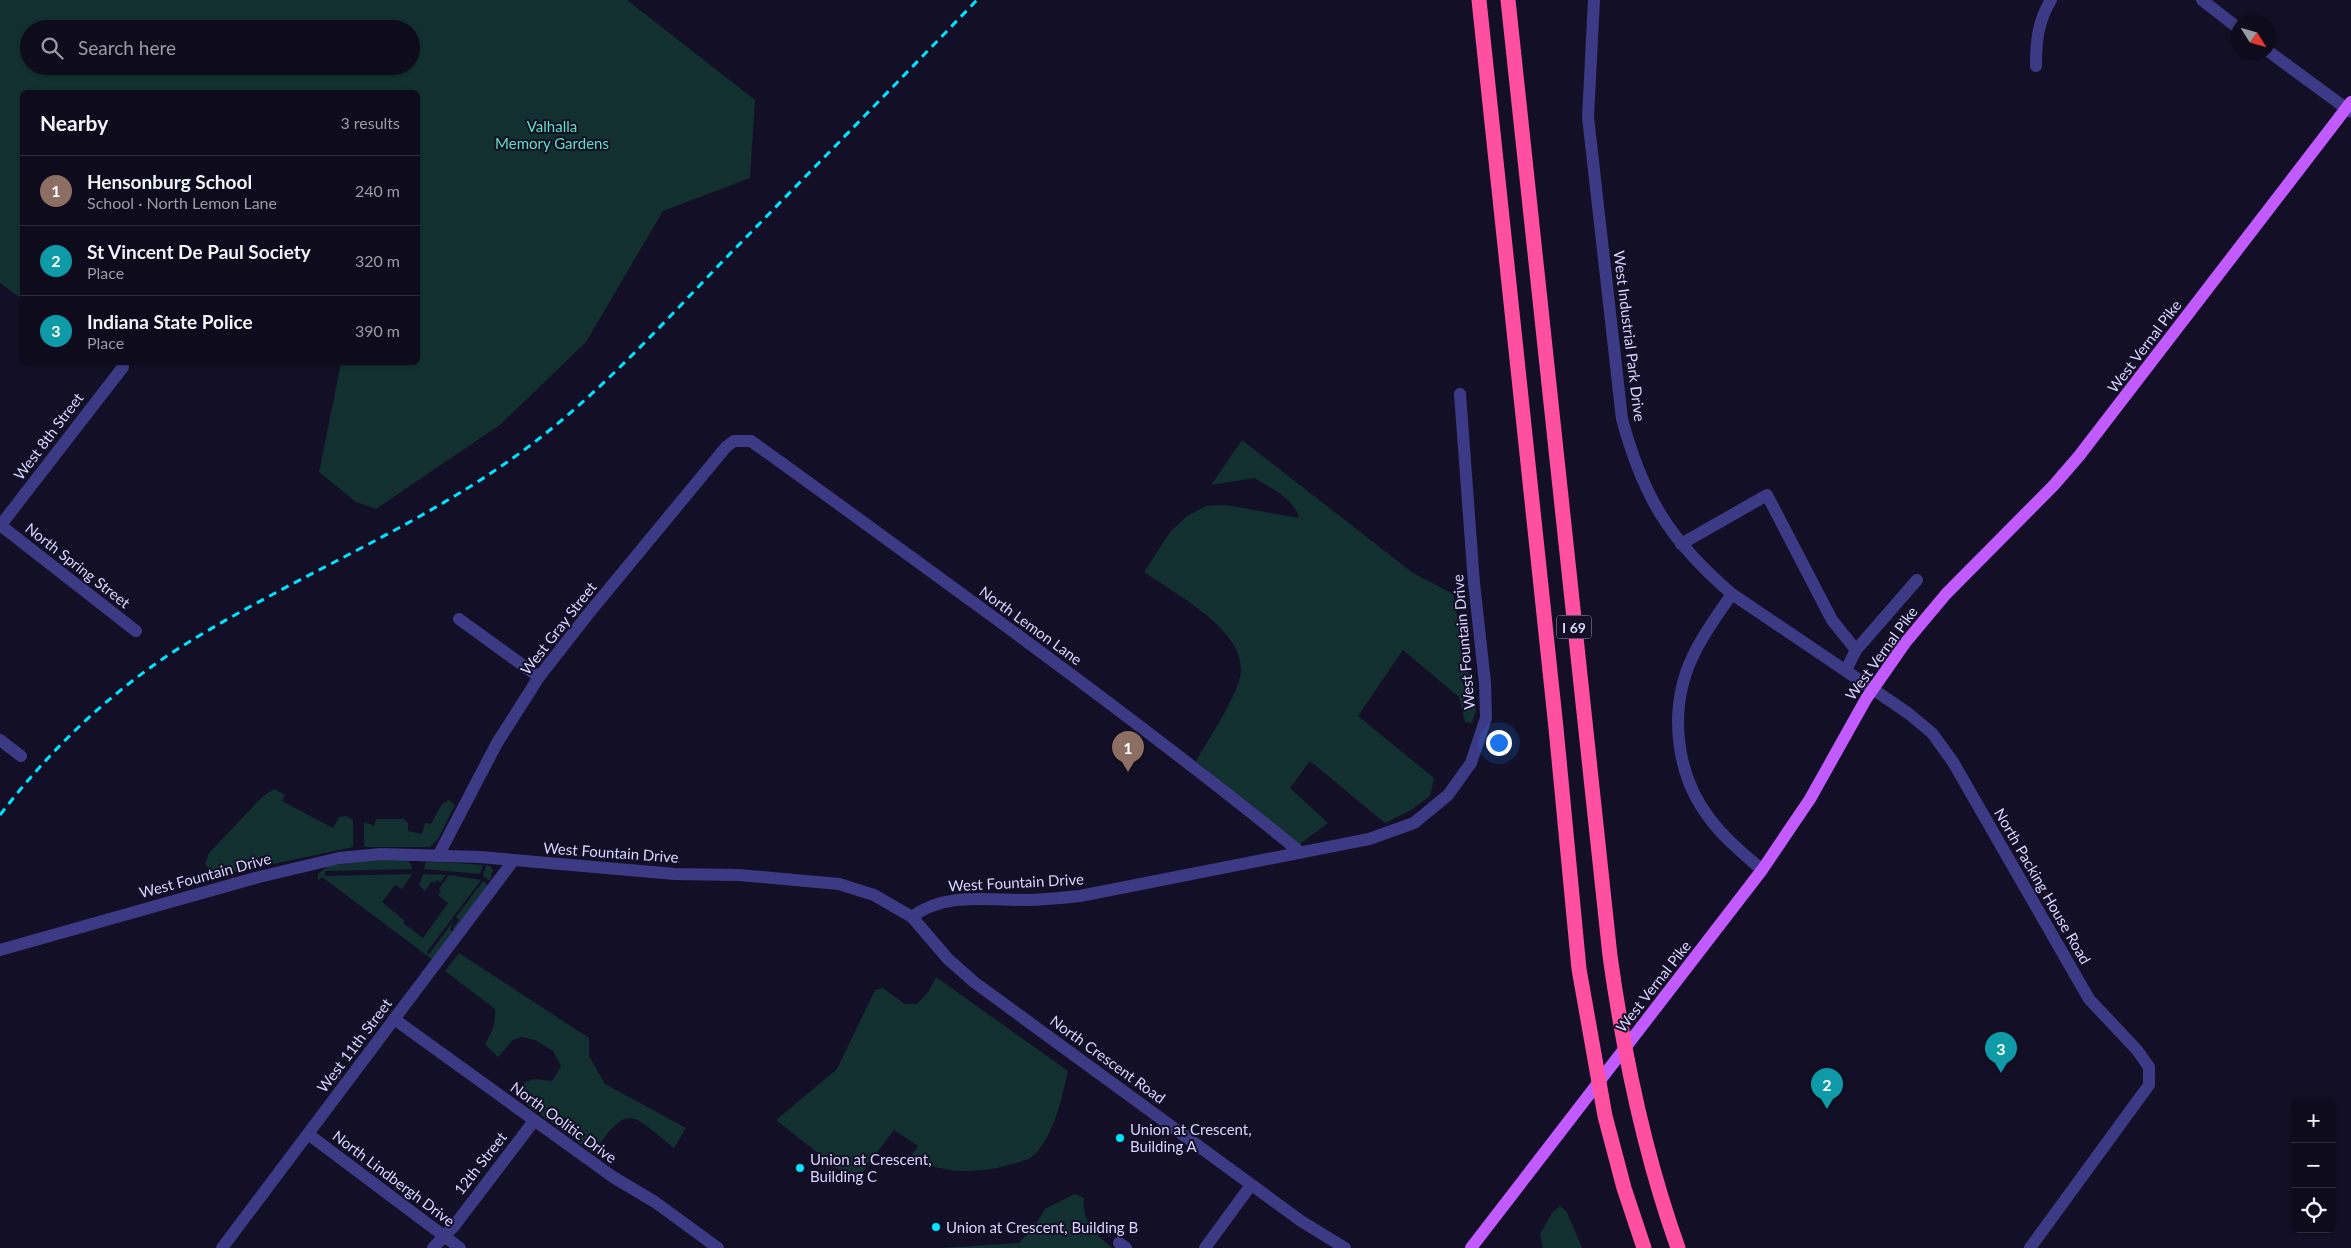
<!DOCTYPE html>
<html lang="en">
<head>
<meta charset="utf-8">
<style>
	:root { --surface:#0e0b1c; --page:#171425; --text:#f1f3f6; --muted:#9b9ba3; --line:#2e2b3b; --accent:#ea580c }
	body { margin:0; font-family:Lato,sans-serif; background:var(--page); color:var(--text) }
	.controls { position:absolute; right:15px; bottom:15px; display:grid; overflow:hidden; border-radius:8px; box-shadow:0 1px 4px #0004 }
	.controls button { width:45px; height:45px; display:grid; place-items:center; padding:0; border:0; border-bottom:1px solid var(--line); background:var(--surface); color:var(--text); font:25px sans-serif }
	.compass { position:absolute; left:2231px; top:15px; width:45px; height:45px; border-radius:50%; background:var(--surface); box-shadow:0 1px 4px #0004; rotate:127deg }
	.you { position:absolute; left:1498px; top:742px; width:18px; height:18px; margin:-12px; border:4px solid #fff; border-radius:50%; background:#1a73e8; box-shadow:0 0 0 8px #1a73e833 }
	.badge { display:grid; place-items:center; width:32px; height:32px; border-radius:50%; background:var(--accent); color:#fff; font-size:16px; font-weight:700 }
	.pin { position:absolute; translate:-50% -41px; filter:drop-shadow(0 1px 2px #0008) }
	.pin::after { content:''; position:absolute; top:26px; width:18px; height:15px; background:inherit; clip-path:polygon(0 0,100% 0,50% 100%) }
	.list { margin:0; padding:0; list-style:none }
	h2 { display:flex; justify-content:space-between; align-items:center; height:65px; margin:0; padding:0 20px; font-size:21px }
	h2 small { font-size:16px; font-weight:400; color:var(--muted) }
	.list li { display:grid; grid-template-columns:32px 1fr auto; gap:15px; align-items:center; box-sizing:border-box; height:70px; padding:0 20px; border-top:1px solid var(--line) }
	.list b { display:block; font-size:19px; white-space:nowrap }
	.list p { margin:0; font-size:16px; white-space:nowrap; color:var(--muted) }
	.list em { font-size:16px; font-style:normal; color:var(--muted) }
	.icon { flex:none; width:28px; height:28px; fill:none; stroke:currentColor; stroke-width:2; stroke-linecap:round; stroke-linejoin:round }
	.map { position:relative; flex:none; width:2351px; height:1248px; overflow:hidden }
	.search { position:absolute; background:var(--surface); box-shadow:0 1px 4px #0004; left:20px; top:20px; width:400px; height:55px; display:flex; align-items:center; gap:12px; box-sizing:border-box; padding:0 18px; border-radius:28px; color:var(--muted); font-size:19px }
	.panel { position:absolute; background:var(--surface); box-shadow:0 1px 4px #0004; left:20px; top:90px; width:400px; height:275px; border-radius:8px }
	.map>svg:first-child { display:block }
	.green { fill:#12302f; fill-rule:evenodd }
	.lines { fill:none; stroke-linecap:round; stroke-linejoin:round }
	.minor { stroke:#3d3a85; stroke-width:12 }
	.major { stroke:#c25bff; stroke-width:12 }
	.highway { stroke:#ff4fa3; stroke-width:15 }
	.rail { stroke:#00e5ff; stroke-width:3; stroke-dasharray:8 6; stroke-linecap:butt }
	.poi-dot { fill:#00e5ff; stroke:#130f26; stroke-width:2 }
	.labels { text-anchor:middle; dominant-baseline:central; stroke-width:4; stroke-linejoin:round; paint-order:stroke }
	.shield { fill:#130f26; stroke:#9e99be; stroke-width:1 }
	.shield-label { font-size:14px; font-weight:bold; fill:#d9d4ff }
	.park-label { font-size:15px; fill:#5fe0c0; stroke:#130f26 }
	.street-label { font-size:15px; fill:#d9d4ff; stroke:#130f26 }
	.poi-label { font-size:15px; fill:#d9d4ff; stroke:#130f26; text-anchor:start }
</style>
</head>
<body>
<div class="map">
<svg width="2351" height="1248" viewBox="0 0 2351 1248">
	<rect width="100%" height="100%" fill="#130f26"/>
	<g class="green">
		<path d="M0 0H627L755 100 750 178 663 211 586 342 501 424 376 509 356 502 319 472 341 363 418 362V92H22V299L0 283ZM29 29H411V66H29Z"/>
		<path d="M1242 440 1413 573 1453 594 1476 711 1472 723 1465 722 1459 697 1403 650 1358 716 1434 778 1430 796 1411 810 1385 823 1310 761 1290 788 1328 823 1296 847 1196 761C1208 740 1241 691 1241 669 1241 628 1174 593 1144 572L1170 532 1187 516 1206 506 1226 505 1299 518C1295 499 1269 487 1254 478L1211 485Z"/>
		<polygon points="274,789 285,795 282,801 333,828 339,817 346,816 353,820 353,847 222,875 212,873 205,864 209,853 263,796"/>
		<polygon points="449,800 455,805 438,839 430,847 366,847 364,845 364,822 374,826 376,819 404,819 408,823 408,831 422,834 425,823 431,824 442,804"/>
		<polygon points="366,860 407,860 411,864 412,869 325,871 325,876 412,874 402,889 395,885 382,902 405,921 403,923 423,938 448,903 438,895 441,891 439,889 449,875 481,880 427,952 429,954 455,919 450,929 453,932 433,960 322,877 318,881 318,874 328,866"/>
		<polygon points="430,861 483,865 480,874 424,869 425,863"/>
		<polygon points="486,865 490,866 493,870 490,881 483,876"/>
		<polygon points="423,874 424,874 446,875 440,883 437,880 435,883 432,881 425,891 419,885"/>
		<polygon points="483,881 488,885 455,930 453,928 459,920 456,917"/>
		<path d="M459 953 589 1038V1056L605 1084 686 1128 674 1148C630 1113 629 1102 593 1153L518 1098 525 1082 535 1079 552 1081 561 1066 553 1051 535 1040 521 1037 513 1040 498 1057 485 1044C492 1032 496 1023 495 1009L445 971Z"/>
		<path d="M936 977 1068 1071C1062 1097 1055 1132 1036 1153 1030 1160 1020 1162 1012 1164 979 1174 940 1175 911 1156L918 1146 894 1130 855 1182 776 1120 837 1069 875 990 883 988 905 1004H917L929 991Z"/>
		<path d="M1075 1194 1084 1198C1081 1221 1096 1234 1112 1248H942L1019 1243 1035 1226 1045 1209Z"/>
		<polygon points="1560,1206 1567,1212 1582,1248 1543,1248 1540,1234 1552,1213"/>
	</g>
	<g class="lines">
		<g class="minor">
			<path d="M1594 0 1588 117 1622 419C1643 497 1670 541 1732 594 1718 614 1703 634 1693 656 1668 708 1675 774 1710 819 1725 839 1744 854 1762 870"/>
			<polyline points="2202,0 2238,28"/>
			<polyline points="2268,51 2351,112"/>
			<path d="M2036 66C2036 41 2038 21 2051 0"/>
			<polyline points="0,525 136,631"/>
			<polyline points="0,526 123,367"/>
			<polyline points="1681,544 1767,495 1832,620 1856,650 1846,670"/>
			<polyline points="1732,594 1908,713 1932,733 1953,762 2089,999 2137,1050 2149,1067 2149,1085 2030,1248"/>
			<polyline points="459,619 539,677"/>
			<polyline points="1856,650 1917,580"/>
			<polyline points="0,740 21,756"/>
			<path d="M438 856 497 743 539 677 589 613 726 447 734 441H751C828 496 904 552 981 608 1089 687 1196 767 1300 852"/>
			<path d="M912 917C945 892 987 900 1025 900 1043 900 1061 898 1080 896L1369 839 1414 823 1448 795 1471 763 1486 718 1485 683 1474 583 1460 394"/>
			<polyline points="0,950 259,877 339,858 381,854 480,857 675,874 739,875 839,884 874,895 912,917 948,959 974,982 1301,1221 1345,1248"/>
			<polyline points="394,1019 613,1177 655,1202 718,1248"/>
			<polyline points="308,1134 460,1248"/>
			<polyline points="1119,1243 1126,1248"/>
			<polyline points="222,1248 513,861"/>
			<polyline points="433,1248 454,1226 534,1121"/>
			<polyline points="1205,1248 1251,1185"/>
		</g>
		<polyline class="major" points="1471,1248 1762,870 1810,799 1866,699 1905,643 1946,594 2054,485 2079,456 2351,102"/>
		<g class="highway">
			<polyline points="1479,0 1556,728 1579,969 1605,1116 1624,1188 1644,1248"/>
			<path d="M1508 0 1610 956C1624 1056 1644 1153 1678 1248"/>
		</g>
		<path class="rail" d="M0 815C49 751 106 696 173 652 285 580 411 532 520 453 594 399 657 330 721 263 806 176 892 88 977 0"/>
	</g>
	<g class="poi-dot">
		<circle cx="1120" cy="1138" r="5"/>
		<circle cx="800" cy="1168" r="5"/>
		<circle cx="936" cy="1227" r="5"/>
	</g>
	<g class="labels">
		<rect class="shield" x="1556.5" y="615.5" width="35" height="23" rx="4"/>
		<g class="shield-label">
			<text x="1574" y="627">I 69</text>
		</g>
		<g class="park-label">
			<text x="552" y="126">Valhalla<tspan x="552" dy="17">Memory Gardens</tspan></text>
		</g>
		<g class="street-label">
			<text transform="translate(1630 336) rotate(83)">West Industrial Park Drive</text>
			<text transform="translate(2144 346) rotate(-53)">West Vernal Pike</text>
			<text transform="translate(48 436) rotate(-53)">West 8th Street</text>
			<text transform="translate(78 565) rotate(38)">North Spring Street</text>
			<text transform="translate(1031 625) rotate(36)">North Lemon Lane</text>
			<text transform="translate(558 628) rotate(-52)">West Gray Street</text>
			<text transform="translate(1463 642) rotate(-95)">West Fountain Drive</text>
			<text transform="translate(1881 653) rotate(-54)">West Vernal Pike</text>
			<text transform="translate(611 852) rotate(4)">West Fountain Drive</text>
			<text transform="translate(205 875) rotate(-15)">West Fountain Drive</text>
			<text transform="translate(1016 882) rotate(-3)">West Fountain Drive</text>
			<text transform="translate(2043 886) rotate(60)">North Packing House Road</text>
			<text transform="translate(1653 986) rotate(-52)">West Vernal Pike</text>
			<text transform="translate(354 1045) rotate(-53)">West 11th Street</text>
			<text transform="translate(1108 1059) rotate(36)">North Crescent Road</text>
			<text transform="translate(564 1122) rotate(36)">North Oolitic Drive</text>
			<text transform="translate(480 1163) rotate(-52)">12th Street</text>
			<text transform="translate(394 1178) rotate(37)">North Lindbergh Drive</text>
		</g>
		<g class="poi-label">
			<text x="1130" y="1129">Union at Crescent,<tspan x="1130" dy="17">Building A</tspan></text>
			<text x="810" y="1159">Union at Crescent,<tspan x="810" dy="17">Building C</tspan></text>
			<text x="946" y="1227">Union at Crescent, Building B</text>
		</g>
	</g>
</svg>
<div class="controls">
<button>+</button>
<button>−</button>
<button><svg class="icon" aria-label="locate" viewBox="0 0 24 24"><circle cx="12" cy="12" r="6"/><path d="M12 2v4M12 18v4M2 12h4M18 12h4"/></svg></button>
</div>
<svg class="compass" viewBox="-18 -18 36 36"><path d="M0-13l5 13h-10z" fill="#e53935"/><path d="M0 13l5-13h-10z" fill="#9b9ba3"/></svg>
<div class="you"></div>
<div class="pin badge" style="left:1128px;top:772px;background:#8d6e63">1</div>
<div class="pin badge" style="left:1827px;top:1109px;background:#0f9aa8">2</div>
<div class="pin badge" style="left:2001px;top:1073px;background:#0f9aa8">3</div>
<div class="search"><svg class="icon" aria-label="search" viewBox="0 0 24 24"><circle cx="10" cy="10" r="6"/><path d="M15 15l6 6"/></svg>Search here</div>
<section class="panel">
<h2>Nearby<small>3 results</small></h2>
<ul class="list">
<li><span class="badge" style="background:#8d6e63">1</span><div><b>Hensonburg School</b><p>School · North Lemon Lane</p></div><em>240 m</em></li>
<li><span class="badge" style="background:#0f9aa8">2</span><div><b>St Vincent De Paul Society</b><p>Place</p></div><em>320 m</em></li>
<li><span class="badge" style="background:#0f9aa8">3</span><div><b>Indiana State Police</b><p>Place</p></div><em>390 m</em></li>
</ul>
</section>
</div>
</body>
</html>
